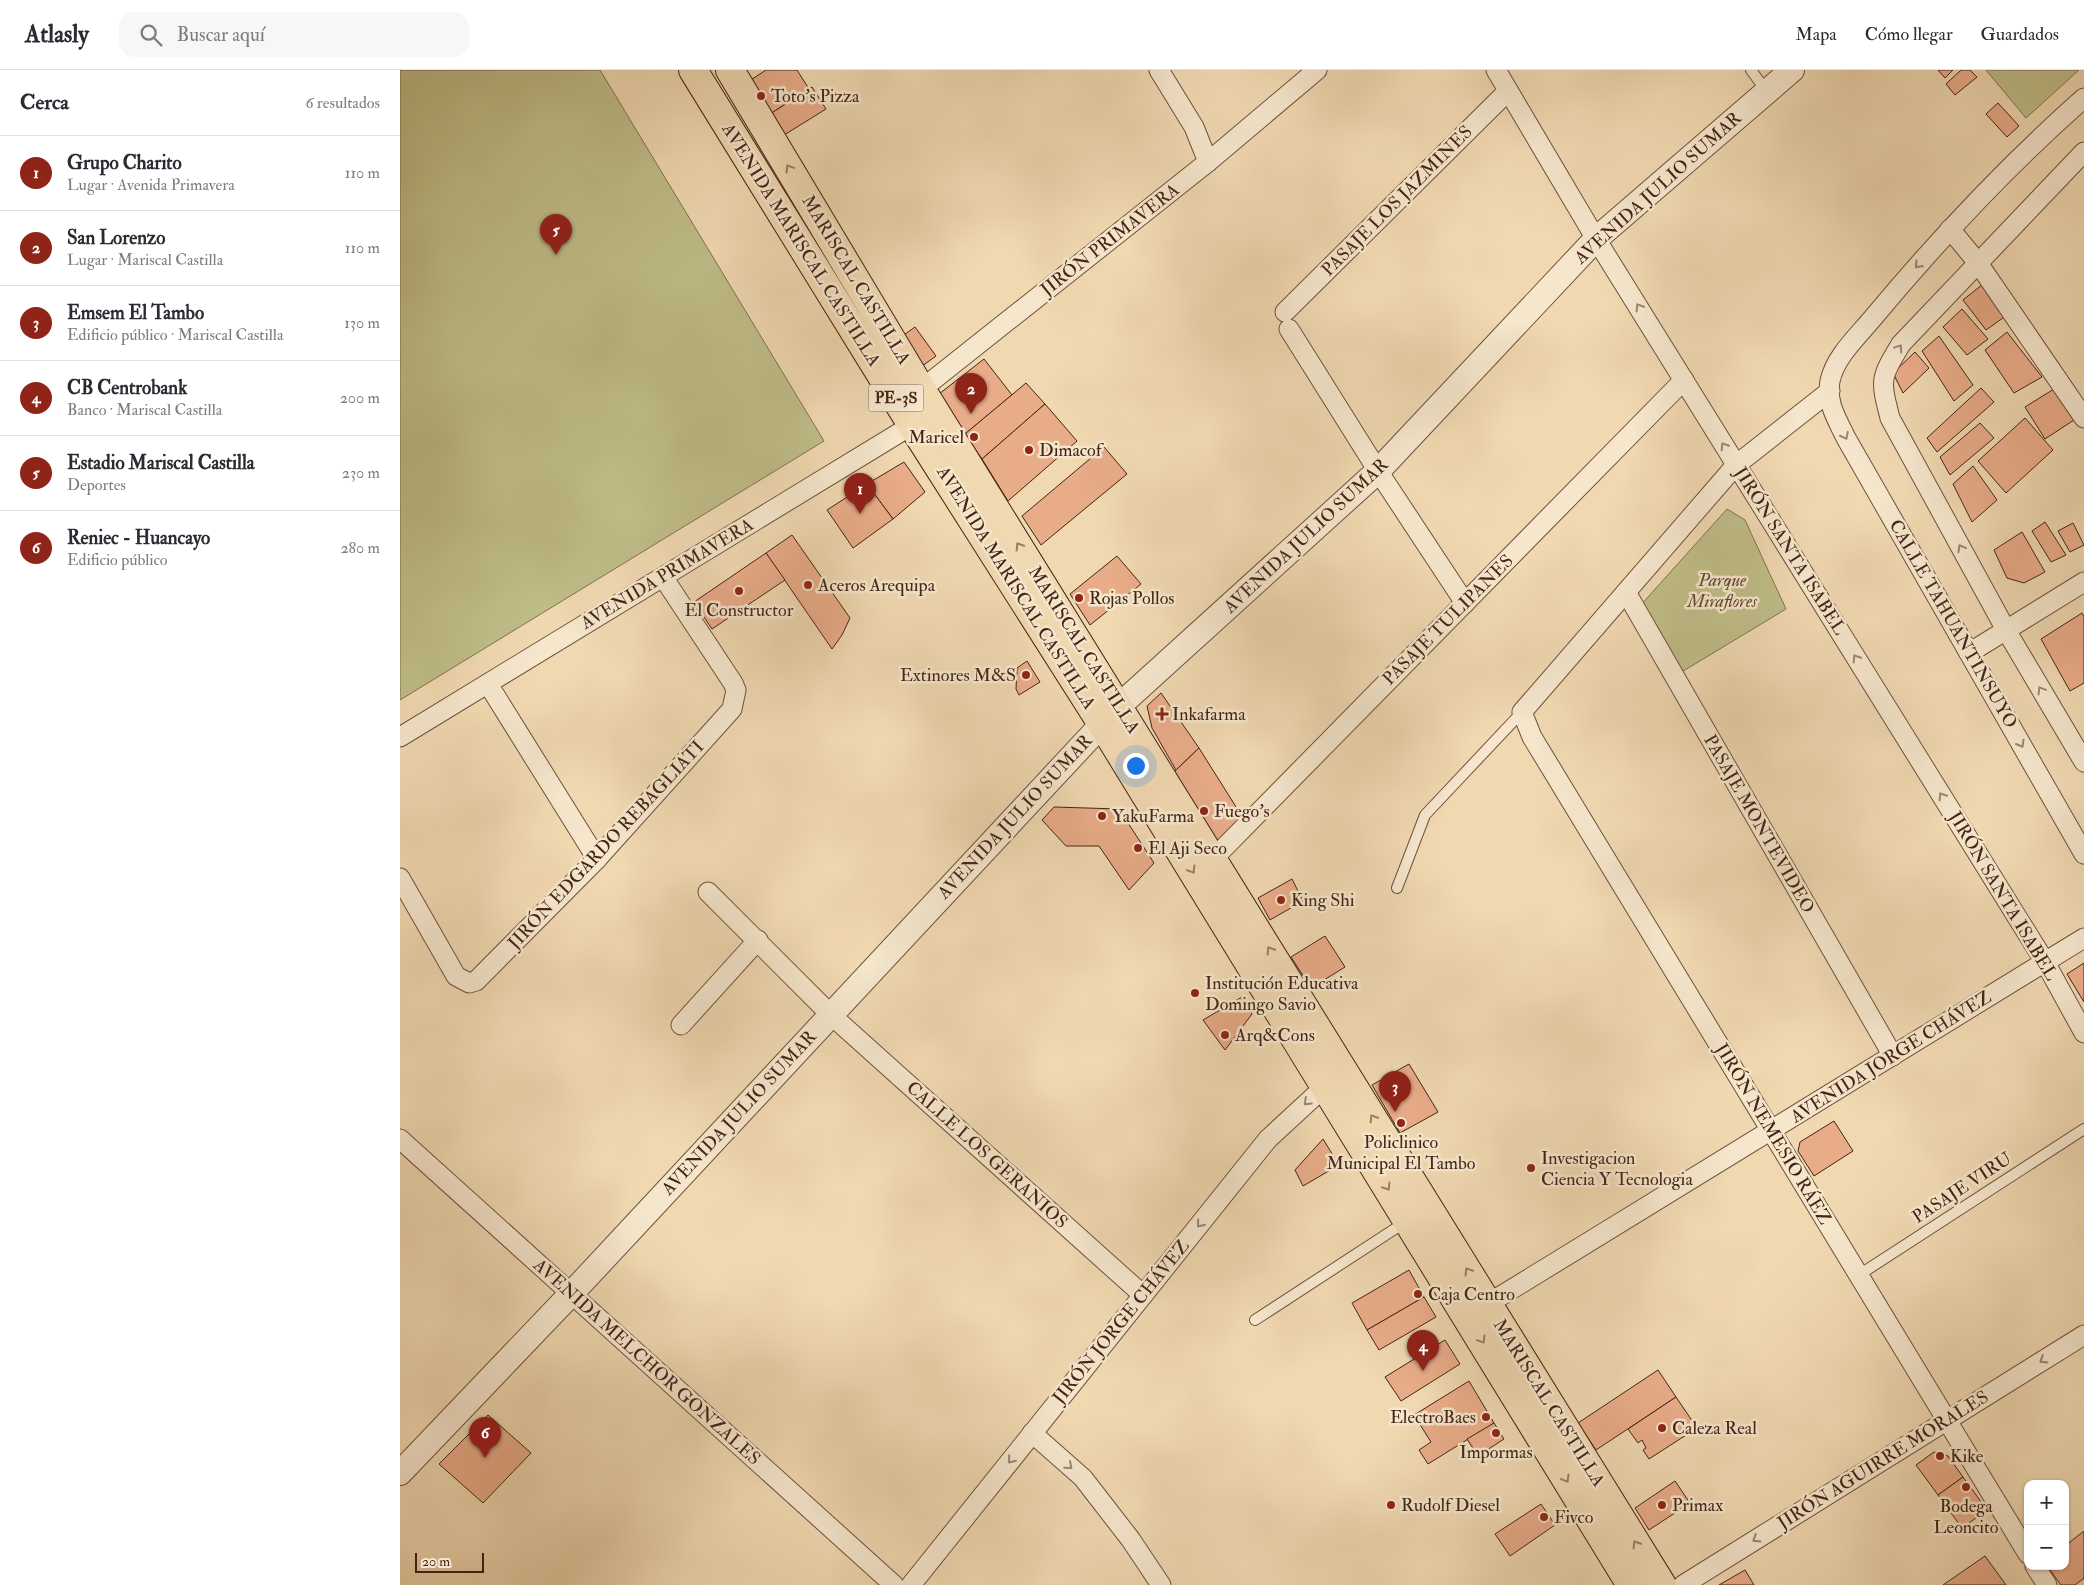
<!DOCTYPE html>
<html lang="es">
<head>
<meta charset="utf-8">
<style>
	:root { --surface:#fff; --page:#f7f7f7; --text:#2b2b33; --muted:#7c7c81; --line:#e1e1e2; --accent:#8f2418 }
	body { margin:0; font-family:"IM FELL Double Pica",serif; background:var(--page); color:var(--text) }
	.controls { position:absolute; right:15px; bottom:15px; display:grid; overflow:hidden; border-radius:10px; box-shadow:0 1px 4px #0004 }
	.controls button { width:45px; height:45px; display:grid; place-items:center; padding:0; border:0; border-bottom:1px solid var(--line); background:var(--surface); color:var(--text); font:25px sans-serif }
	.scale { position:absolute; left:15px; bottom:12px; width:69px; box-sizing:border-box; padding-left:5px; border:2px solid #442416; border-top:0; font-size:14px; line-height:18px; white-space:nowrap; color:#442416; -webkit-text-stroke:4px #f5e6cc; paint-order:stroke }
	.you { position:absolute; left:735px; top:695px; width:18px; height:18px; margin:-12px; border:4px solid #fff; border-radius:50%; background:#1a73e8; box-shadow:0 0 0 8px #1a73e833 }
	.badge { display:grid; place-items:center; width:32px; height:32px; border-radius:50%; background:var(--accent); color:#fff; font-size:16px; font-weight:700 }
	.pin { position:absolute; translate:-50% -41px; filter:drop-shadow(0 1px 2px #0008) }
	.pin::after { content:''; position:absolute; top:26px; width:18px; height:15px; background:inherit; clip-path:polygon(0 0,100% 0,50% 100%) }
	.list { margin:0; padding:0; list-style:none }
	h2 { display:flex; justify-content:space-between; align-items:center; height:65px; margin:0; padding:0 20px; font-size:21px }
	h2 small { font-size:16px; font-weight:400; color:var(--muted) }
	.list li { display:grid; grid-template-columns:32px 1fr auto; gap:15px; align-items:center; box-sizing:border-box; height:75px; padding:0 20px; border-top:1px solid var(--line) }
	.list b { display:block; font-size:19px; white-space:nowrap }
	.list p { margin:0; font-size:16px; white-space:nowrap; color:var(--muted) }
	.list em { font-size:16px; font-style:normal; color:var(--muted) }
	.icon { flex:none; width:28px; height:28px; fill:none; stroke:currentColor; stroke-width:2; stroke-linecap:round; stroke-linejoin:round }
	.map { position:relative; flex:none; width:1684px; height:1515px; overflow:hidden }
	header { display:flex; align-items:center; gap:30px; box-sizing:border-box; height:70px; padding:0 25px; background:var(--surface); border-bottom:1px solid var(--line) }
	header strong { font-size:24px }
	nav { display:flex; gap:28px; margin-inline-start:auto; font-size:18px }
	.search { width:350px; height:45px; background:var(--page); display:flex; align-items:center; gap:12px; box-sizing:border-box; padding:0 18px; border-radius:15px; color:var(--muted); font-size:19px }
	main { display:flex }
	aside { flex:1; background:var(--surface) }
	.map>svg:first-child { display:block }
	.green { fill:#bfbd88; stroke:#82704f }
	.building { fill:#e9ac89; stroke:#442416 }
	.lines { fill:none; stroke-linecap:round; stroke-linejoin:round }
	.service-casing { stroke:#6f513d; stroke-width:12 }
	.minor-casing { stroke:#6f513d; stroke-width:21 }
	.tertiary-casing { stroke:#6f513d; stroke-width:26 }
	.trunk-casing { stroke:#442416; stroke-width:30 }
	.service { stroke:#f5e6cc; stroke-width:10 }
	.minor { stroke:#f5e6cc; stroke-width:19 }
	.tertiary { stroke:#f5e6cc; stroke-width:24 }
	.trunk { stroke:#f0d8b1; stroke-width:28 }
	.oneway { stroke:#9a7e64 }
	.oneway2 { stroke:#9c8571 }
	.poi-dot { fill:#8f2418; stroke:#f5e6cc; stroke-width:2 }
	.labels { text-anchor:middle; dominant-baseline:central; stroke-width:5; stroke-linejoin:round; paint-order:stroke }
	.shield { fill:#f5e6cc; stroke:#795e4d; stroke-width:1 }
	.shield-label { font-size:16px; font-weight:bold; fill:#442416 }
	.poi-label { font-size:18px; fill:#442416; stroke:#f5e6cc; text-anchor:start }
	.street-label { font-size:18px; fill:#442416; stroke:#f5e6cc }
	.park-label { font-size:18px; font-style:italic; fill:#634a32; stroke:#f5e6cc }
</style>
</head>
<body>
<header>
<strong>Atlasly</strong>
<div class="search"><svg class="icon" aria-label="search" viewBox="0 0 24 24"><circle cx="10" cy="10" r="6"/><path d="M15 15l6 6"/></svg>Buscar aquí</div>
<nav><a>Mapa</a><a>Cómo llegar</a><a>Guardados</a></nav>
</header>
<main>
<aside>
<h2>Cerca<small>6 resultados</small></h2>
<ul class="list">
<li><span class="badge">1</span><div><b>Grupo Charito</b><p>Lugar · Avenida Primavera</p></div><em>110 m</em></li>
<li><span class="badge">2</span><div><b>San Lorenzo</b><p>Lugar · Mariscal Castilla</p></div><em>110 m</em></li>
<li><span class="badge">3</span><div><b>Emsem El Tambo</b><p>Edificio público · Mariscal Castilla</p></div><em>130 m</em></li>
<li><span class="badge">4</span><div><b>CB Centrobank</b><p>Banco · Mariscal Castilla</p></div><em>200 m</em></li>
<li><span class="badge">5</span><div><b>Estadio Mariscal Castilla</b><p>Deportes</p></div><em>230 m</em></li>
<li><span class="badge">6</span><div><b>Reniec - Huancayo</b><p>Edificio público</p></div><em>280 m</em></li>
</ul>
</aside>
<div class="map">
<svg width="1684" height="1515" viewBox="0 0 1684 1515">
	<rect width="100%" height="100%" fill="#f0d8b1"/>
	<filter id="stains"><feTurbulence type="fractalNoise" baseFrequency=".004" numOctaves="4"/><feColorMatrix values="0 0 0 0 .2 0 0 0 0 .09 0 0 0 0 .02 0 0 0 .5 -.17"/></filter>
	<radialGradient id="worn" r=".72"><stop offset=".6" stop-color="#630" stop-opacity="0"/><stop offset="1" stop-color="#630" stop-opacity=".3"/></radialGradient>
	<g class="green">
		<polygon points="0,0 200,0 424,371 0,630"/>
		<polygon points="1586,0 1679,0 1626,48"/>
		<polygon points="1327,439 1345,450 1386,539 1280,603 1240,536"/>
	</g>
	<g class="building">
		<polygon points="366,0 397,0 409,19 367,46 346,13"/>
		<polygon points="1538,0 1553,0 1545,8"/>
		<polygon points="1561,0 1570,0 1577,7 1555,25 1546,14"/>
		<polygon points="412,17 426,39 381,67 367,46"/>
		<polygon points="1598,33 1619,56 1607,67 1586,44"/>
		<polygon points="1583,214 1610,243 1586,260 1563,230"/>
		<polygon points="1562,239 1588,269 1567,285 1543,257"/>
		<polygon points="515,257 536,286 518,299 497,270"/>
		<polygon points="1607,262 1642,307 1614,323 1585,280"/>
		<polygon points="1539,266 1573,315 1554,331 1522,281"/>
		<polygon points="1515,282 1529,298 1503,323 1493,303"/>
		<polygon points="584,289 612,325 565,364 539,324"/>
		<polygon points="626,313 645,334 582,389 565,364"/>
		<polygon points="1581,318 1594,332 1537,382 1527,368"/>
		<polygon points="1654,319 1674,350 1645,369 1625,337"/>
		<polygon points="645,334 677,371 608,431 582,389"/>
		<polygon points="1625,348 1653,380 1606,423 1578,391"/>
		<polygon points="1580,353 1594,368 1550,405 1540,387"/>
		<polygon points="704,377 727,404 641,475 622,446"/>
		<polygon points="504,392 525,422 493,449 467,414"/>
		<polygon points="1573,396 1597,430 1572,452 1553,414"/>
		<polygon points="467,414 493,449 453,478 427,440"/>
		<polygon points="1645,452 1666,485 1651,492 1632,461"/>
		<polygon points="1673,453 1684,475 1670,482 1658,461"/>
		<polygon points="1622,462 1645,502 1624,513 1607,508 1594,480"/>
		<polygon points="392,465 450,548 442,565 432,579 366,483"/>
		<polygon points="366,483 385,510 312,559 294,532"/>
		<polygon points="717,486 741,514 690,555 670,524"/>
		<polygon points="1682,543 1684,547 1684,613 1670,621 1641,569"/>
		<polygon points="627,591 640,612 619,625 616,619 617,598"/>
		<polygon points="761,623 799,678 776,700 752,658 747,636"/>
		<polygon points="799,678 843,748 818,775 773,703"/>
		<polygon points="654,737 719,739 754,793 729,820 699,776 666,776 642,750"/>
		<polygon points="892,809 903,831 870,850 858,828"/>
		<polygon points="925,866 945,897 911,918 891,887"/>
		<polygon points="1684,893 1684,932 1667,904"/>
		<polygon points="842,927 852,944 825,980 803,950"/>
		<polygon points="1009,994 1038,1042 1000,1063 972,1015"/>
		<polygon points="1434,1051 1453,1081 1414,1106 1398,1081 1400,1072"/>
		<polygon points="923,1069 939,1095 903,1116 895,1100"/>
		<polygon points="1009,1200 1024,1227 967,1260 952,1233"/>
		<polygon points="1024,1227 1036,1247 979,1280 967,1260"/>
		<polygon points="1045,1270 1060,1294 1001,1331 985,1307"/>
		<polygon points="1258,1300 1276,1327 1196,1380 1178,1353"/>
		<polygon points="1069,1311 1094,1353 1028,1394 1019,1380 1031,1372 1014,1345"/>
		<polygon points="1276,1327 1297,1358 1249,1389 1243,1380 1246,1378 1242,1370 1238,1373 1228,1359"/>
		<polygon points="88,1345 131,1383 83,1433 39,1394"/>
		<polygon points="1094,1353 1104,1369 1078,1386 1067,1369"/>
		<polygon points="1534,1382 1548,1386 1563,1407 1538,1425 1516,1395"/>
		<polygon points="1563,1407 1587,1440 1562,1458 1538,1425"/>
		<polygon points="1275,1411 1290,1433 1249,1460 1235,1438"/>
		<polygon points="1141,1434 1155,1455 1110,1486 1095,1464"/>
		<polygon points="1684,1461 1684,1508 1675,1515 1661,1515 1647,1496 1665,1496 1665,1476"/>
		<polygon points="1585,1486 1606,1515 1543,1515"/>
		<polygon points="1345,1500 1354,1515 1319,1515"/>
	</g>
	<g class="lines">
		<g class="service-casing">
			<g id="service">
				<polyline points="1351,0 1367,22"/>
				<polyline points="997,818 1025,745 1122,642"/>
				<polyline points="1459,1205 1684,1059"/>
				<polyline points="855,1250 1007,1151"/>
			</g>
		</g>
		<g class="minor-casing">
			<g id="minor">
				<polyline points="759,0 794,57 808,92"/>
				<polyline points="1096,0 1196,169 1645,892 1684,963"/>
				<path d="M1684 28C1608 95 1537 171 1472 249 1457 267 1435 287 1430 311 1426 333 1437 349 1446 368L1684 784"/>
				<path d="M1684 82 1501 274C1480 309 1480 309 1490 348L1606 560 1684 692"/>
				<polyline points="1550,159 1578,193 1684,348"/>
				<polyline points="885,242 1108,21"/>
				<polyline points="889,259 978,401 1065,533"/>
				<polyline points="1430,321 1336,395 1122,642 1132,667 1628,1484"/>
				<polyline points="513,326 808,92 917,0"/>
				<polyline points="1226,522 1493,986"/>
				<polyline points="1569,583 1684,512"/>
				<polyline points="88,614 197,789"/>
				<polyline points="0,667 522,349"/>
				<polyline points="813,789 1284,310"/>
				<polyline points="0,808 56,906 69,913 76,911 197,789 332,639 336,620 333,613 263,507"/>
				<polyline points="308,822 431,945 743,1225"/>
				<polyline points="281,955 358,870"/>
				<polyline points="0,1069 494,1515"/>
				<polyline points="1078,1240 1684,868"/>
				<polyline points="632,1363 683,1408 731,1470 761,1515"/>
				<polyline points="1635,1496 1647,1515"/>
				<polyline points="511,1515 868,1069 933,1009"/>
				<polyline points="1283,1515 1684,1265"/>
			</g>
		</g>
		<g class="tertiary-casing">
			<polyline id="tertiary" points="0,1403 171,1224 719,636 978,401 1196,169 1392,0"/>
		</g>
		<g class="trunk-casing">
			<g id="trunk">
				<polyline points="293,0 512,355 702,654 1231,1515"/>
				<polyline points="330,0 521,319 1262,1515"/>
			</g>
		</g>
		<use href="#service" class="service"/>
		<use href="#minor" class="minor"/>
		<use href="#tertiary" class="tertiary"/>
		<use href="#trunk" class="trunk"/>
	</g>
	<defs><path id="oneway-chevron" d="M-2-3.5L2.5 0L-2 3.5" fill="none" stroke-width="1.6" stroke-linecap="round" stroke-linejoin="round" transform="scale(1.25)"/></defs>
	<g class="oneway">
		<use href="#oneway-chevron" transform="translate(389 98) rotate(-121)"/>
		<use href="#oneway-chevron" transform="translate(619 476) rotate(-122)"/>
		<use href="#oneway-chevron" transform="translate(792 800) rotate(58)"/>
		<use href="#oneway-chevron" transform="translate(870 880) rotate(-122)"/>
		<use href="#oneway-chevron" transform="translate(973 1048) rotate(-122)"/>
		<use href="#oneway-chevron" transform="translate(987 1117) rotate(58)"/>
		<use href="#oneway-chevron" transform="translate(1068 1201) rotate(-122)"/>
		<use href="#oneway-chevron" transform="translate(1082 1270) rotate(59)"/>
		<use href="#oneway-chevron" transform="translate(1166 1409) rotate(59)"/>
		<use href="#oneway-chevron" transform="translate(1236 1474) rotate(-122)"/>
	</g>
	<g class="oneway2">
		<use href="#oneway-chevron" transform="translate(1518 195) rotate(132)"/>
		<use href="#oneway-chevron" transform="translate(1239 237) rotate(-122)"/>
		<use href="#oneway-chevron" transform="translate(1499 278) rotate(-56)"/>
		<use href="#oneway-chevron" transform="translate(1445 366) rotate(63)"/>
		<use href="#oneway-chevron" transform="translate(1324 376) rotate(-122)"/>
		<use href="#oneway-chevron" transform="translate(1561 478) rotate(-119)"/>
		<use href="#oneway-chevron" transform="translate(1456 588) rotate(-122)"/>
		<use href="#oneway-chevron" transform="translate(1641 620) rotate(-121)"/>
		<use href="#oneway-chevron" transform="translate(1621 674) rotate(60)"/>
		<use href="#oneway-chevron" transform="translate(1542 726) rotate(-122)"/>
		<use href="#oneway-chevron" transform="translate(907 1032) rotate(137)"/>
		<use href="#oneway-chevron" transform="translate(800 1154) rotate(129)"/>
		<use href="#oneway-chevron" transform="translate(1643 1290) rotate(148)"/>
		<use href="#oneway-chevron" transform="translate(611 1390) rotate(129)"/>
		<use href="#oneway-chevron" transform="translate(669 1396) rotate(41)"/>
		<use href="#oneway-chevron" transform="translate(1356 1469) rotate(148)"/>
	</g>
	<g class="poi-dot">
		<circle cx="361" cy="26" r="5"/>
		<circle cx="574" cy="367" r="5"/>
		<circle cx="629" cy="380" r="5"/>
		<circle cx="408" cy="515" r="5"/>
		<circle cx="339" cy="521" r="5"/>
		<circle cx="679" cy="528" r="5"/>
		<circle cx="626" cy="605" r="5"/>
		<path d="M759.5 636.5h5v5h5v5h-5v5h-5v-5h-5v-5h5z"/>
		<circle cx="804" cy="741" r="5"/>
		<circle cx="702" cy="746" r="5"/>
		<circle cx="738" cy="778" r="5"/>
		<circle cx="881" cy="830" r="5"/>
		<circle cx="795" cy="923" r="5"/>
		<circle cx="825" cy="965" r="5"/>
		<circle cx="1001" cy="1053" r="5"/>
		<circle cx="1131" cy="1098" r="5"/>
		<circle cx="1018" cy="1224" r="5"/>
		<circle cx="1086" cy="1347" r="5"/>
		<circle cx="1262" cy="1358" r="5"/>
		<circle cx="1096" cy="1363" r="5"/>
		<circle cx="1540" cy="1386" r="5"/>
		<circle cx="1566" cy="1417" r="5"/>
		<circle cx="991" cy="1435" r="5"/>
		<circle cx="1262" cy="1435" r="5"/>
		<circle cx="1144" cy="1447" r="5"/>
	</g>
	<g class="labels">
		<rect class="shield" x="468.5" y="314.5" width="55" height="27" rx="4"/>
		<g class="shield-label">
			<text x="496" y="328">PE-3S</text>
		</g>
		<g class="poi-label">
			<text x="371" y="26">Toto's Pizza</text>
			<text x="564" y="367" text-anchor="end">Maricel</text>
			<text x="639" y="380">Dimacof</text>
			<text x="418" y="515">Aceros Arequipa</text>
			<text x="689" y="528">Rojas Pollos</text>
			<text x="339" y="540" text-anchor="middle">El Constructor</text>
			<text x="616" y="605" text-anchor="end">Extinores M&amp;S</text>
			<text x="772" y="644">Inkafarma</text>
			<text x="814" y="741">Fuego's</text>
			<text x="712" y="746">YakuFarma</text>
			<text x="748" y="778">El Aji Seco</text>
			<text x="891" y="830">King Shi</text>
			<text x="805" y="913">Institución Educativa<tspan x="805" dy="21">Domingo Savio</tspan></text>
			<text x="835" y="965">Arq&amp;Cons</text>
			<text x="1001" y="1072" text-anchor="middle">Policlinico<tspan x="1001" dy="21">Municipal El Tambo</tspan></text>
			<text x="1141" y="1088">Investigacion<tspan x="1141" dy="21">Ciencia Y Tecnologia</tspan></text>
			<text x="1028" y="1224">Caja Centro</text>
			<text x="1076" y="1347" text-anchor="end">ElectroBaes</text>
			<text x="1272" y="1358">Caleza Real</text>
			<text x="1096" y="1382" text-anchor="middle">Impormas</text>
			<text x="1550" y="1386">Kike</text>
			<text x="1001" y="1435">Rudolf Diesel</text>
			<text x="1272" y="1435">Primax</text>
			<text x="1566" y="1436" text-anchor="middle">Bodega<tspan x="1566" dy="21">Leoncito</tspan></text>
			<text x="1154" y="1447">Fivco</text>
		</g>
		<g class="street-label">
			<text transform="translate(1258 118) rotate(-42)">AVENIDA JULIO SUMAR</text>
			<text transform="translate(997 131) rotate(-45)">PASAJE LOS JAZMINES</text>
			<text transform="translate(710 170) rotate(-38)">JIRÓN PRIMAVERA</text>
			<text transform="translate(401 175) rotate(58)">AVENIDA MARISCAL CASTILLA</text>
			<text transform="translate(456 210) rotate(59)">MARISCAL CASTILLA</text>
			<text transform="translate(906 466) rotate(-43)">AVENIDA JULIO SUMAR</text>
			<text transform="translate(1390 481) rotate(58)">JIRÓN SANTA ISABEL</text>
			<text transform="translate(267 504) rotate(-31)">AVENIDA PRIMAVERA</text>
			<text transform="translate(616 518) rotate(58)">AVENIDA MARISCAL CASTILLA</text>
			<text transform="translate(1048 550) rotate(-45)">PASAJE TULIPANES</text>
			<text transform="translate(1553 554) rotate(60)">CALLE TAHUANTINSUYO</text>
			<text transform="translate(684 580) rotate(58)">MARISCAL CASTILLA</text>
			<text transform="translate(615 747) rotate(-47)">AVENIDA JULIO SUMAR</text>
			<text transform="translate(1359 754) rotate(60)">PASAJE MONTEVIDEO</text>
			<text transform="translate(206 775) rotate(-47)">JIRÓN EDGARDO REBAGLIATI</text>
			<text transform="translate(1603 826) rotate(59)">JIRÓN SANTA ISABEL</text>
			<text transform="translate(1491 987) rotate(-32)">AVENIDA JORGE CHÁVEZ</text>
			<text transform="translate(339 1043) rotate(-47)">AVENIDA JULIO SUMAR</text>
			<text transform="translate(1373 1064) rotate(59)">JIRÓN NEMESIO RÁEZ</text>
			<text transform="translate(587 1085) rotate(42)">CALLE LOS GERANIOS</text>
			<text transform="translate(1562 1118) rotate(-33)">PASAJE VIRU</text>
			<text transform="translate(721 1252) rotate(-51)">JIRÓN JORGE CHÁVEZ</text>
			<text transform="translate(247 1292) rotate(42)">AVENIDA MELCHOR GONZALES</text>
			<text transform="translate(1149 1333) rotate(58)">MARISCAL CASTILLA</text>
			<text transform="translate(1483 1390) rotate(-32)">JIRÓN AGUIRRE MORALES</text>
		</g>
		<g class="park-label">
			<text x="1322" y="510">Parque<tspan x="1322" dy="21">Miraflores</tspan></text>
		</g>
	</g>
	<rect width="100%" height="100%" filter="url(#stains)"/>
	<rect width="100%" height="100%" fill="url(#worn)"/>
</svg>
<div class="controls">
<button>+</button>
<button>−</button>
</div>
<div class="scale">20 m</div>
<div class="you"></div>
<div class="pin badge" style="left:460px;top:444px">1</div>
<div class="pin badge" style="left:571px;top:344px">2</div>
<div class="pin badge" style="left:995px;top:1042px">3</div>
<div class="pin badge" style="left:1023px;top:1301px">4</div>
<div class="pin badge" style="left:156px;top:185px">5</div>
<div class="pin badge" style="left:85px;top:1388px">6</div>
</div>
</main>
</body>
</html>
